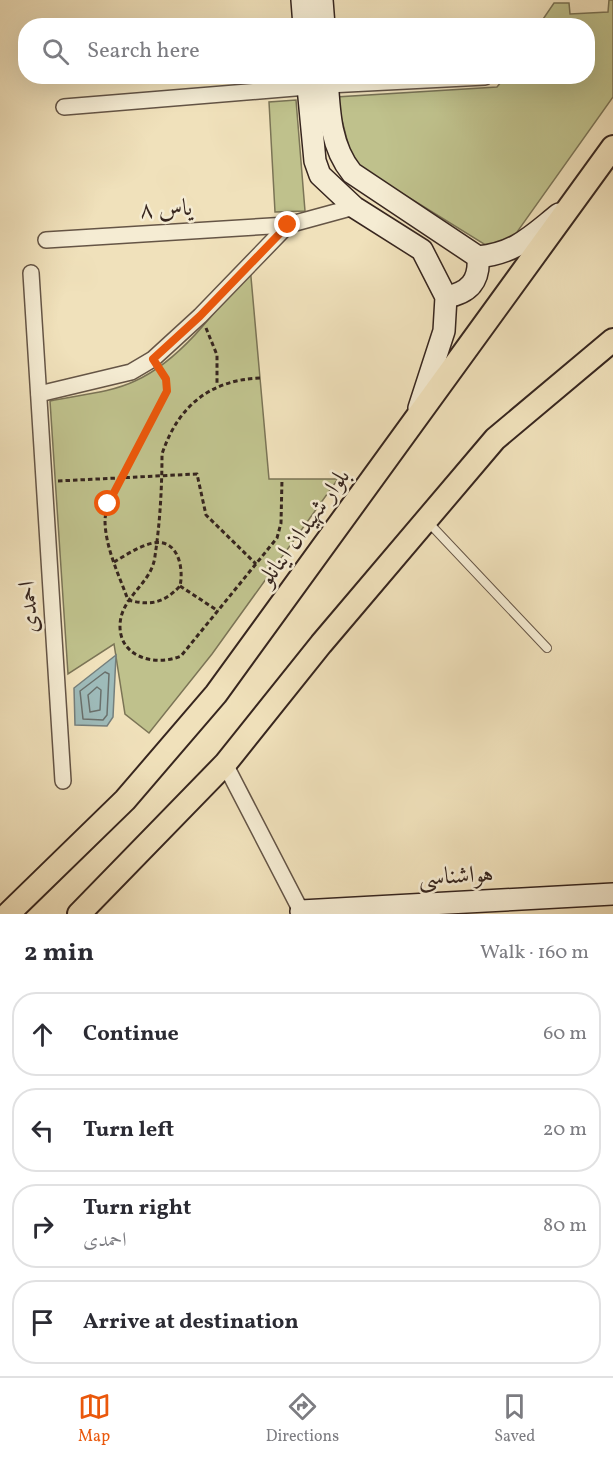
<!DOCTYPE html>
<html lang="en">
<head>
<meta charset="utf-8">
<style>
	:root { --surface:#fff; --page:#f2f2f3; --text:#2b2b33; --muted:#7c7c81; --line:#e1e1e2; --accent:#ea580c }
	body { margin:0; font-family:Vollkorn,Amiri,serif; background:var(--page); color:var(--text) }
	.stop { position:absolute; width:18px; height:18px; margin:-14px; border:4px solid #ea580c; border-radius:50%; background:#fff }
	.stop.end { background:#ea580c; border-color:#fff; box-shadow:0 2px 6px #0008 }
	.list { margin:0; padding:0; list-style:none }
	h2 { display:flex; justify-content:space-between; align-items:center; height:78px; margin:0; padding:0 24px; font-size:26px }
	h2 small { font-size:20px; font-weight:400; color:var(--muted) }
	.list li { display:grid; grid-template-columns:39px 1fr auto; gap:18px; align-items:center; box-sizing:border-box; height:84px; margin:0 12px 12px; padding:0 12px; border:2px solid var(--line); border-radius:24px }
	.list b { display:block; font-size:22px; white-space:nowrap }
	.list p { margin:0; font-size:20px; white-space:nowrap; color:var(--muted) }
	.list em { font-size:20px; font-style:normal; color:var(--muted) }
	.icon { flex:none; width:33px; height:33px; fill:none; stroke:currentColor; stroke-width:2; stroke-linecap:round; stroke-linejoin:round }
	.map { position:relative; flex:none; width:613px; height:914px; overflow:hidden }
	.search { position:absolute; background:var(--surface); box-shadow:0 6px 24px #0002; left:18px; right:18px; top:18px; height:66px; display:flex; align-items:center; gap:15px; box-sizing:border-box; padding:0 21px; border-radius:24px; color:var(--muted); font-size:22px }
	.sheet { height:462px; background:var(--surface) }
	nav { display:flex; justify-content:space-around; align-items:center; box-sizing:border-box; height:84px; border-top:2px solid var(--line); background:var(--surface); font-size:16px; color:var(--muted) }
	nav a { display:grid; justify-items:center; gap:3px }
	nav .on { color:var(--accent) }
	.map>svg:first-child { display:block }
	.green { fill:#bfc18c; stroke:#7b7456; stroke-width:1.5 }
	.water { fill:#9ebbba; stroke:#757f7c; stroke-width:1.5 }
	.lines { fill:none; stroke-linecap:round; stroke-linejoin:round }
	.shore { stroke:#6a706c; stroke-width:1.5 }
	.lane-casing { stroke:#655546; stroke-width:10 }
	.street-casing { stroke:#655546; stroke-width:18 }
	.secondary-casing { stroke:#37261f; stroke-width:24 }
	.primary-casing { stroke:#37261f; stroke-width:26 }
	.path { stroke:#37261f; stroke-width:3; stroke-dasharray:4.5 3; stroke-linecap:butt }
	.lane { stroke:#f5ecd3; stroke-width:8 }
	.street { stroke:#f5ecd3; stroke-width:15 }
	.secondary { stroke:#f5ecd3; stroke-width:21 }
	.primary { stroke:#f0e1bb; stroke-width:22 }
	.route { stroke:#ea580c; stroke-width:8 }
	.labels { text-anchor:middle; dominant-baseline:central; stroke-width:5; stroke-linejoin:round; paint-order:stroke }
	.street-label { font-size:24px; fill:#37261f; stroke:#f5ecd3 }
</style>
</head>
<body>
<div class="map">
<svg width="613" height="914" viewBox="0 0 613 914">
	<rect width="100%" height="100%" fill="#f0e1bb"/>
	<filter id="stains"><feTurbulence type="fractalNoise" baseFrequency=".00333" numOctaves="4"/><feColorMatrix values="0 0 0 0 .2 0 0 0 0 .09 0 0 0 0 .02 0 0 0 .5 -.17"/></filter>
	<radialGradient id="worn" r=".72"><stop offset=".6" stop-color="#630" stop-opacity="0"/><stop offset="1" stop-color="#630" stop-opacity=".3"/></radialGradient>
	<g class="green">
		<polygon points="609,0 613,0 613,97 510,242 492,249 353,163 336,97 497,87 505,77 588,76 588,26 539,25 554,3 569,3 570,14 608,12"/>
		<polygon points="296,100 305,211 275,212 269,102"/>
		<path d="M250 266 269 479H338L212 654 149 733 125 714 114 644 68 674 50 401C77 395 110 393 135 381 182 360 220 306 250 266Z"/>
	</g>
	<polygon class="water" points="116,655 113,717 107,726 75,725 74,688"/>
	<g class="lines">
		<g class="shore">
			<polygon points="105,672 109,674 107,715 103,720 83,719 80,691"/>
			<polygon points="97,687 101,690 100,710 90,712 88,695"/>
		</g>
		<g class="lane-casing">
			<polyline id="lane" points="428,522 547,648"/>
		</g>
		<g class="street-casing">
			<g id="street">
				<polyline points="328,85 485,77"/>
				<polyline points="64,107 307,87"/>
				<polyline points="46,240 288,225 354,207"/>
				<polyline points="31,273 63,781"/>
				<polyline points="39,394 131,372 153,359 200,316 288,225"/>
				<polyline points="225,764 301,911"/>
			</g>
		</g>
		<g class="secondary-casing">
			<g id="secondary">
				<polyline points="302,0 304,26"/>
				<polyline points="322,0 324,26"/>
				<polyline points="307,76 315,161 320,175 354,207 422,250 446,297 444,331 419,408"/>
				<path d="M327 76C329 111 330 146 352 173L478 257C516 253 530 237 559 214"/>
				<path d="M446 297C469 293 480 281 478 257"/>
				<polyline points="301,911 613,894"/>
			</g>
		</g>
		<g class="primary-casing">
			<g id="primary">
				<polyline points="8,914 125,800 216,694 613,147"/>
				<polyline points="79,914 225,764 321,644 495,439 613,340"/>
			</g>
		</g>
		<g class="path">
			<polyline points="206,328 217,355 217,385"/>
			<path d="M260 378C210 380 178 406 162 454 162 487 160 523 155 556 152 584 121 596 120 625 119 657 155 667 181 656L277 538 281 523 282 479"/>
			<polyline points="58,481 197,474 206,515 256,564"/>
			<path d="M114 562C126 555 139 546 153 543 178 538 184 568 180 586 164 603 151 606 128 600 119 575 105 547 105 520 105 499 155 414 167 391L166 379 161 370"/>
			<polyline points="180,586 218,611"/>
		</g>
		<use href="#lane" class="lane"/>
		<use href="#street" class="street"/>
		<use href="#secondary" class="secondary"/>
		<use href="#primary" class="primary"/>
	</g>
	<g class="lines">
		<polyline class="route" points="108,504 167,391 166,379 153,359 200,316 288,225"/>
	</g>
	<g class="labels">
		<g class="street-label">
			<text transform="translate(166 210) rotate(-3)">یاس ۸</text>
			<text transform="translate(305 528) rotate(-54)">بلوار شهیدان اینانلو</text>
			<text transform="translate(30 607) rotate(-94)">احمدی</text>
			<text transform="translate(456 877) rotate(-3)">هواشناسی</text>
		</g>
	</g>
	<rect width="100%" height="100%" filter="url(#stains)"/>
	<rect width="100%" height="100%" fill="url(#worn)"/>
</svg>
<div class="stop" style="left:108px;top:504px"></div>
<div class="stop end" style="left:288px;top:225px"></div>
<div class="search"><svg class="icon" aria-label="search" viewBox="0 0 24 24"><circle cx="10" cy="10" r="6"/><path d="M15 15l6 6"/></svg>Search here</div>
</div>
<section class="sheet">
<h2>2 min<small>Walk · 160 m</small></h2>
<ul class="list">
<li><svg class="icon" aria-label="ahead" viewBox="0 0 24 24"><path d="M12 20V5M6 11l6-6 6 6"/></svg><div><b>Continue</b></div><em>60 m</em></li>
<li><svg class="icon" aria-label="left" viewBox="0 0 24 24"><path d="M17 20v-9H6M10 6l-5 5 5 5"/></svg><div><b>Turn left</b></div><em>20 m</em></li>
<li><svg class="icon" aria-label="right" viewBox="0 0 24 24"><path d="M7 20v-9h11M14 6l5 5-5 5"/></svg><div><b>Turn right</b><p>احمدی</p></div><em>80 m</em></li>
<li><svg class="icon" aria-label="arrive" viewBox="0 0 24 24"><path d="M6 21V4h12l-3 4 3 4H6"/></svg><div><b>Arrive at destination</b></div></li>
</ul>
</section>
<nav>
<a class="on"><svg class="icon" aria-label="map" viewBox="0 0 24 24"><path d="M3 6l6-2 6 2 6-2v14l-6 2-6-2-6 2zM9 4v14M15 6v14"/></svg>Map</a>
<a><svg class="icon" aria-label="directions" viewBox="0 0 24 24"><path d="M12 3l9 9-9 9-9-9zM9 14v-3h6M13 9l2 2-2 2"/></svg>Directions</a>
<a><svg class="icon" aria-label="saved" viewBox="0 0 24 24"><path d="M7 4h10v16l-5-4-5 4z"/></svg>Saved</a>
</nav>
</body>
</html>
